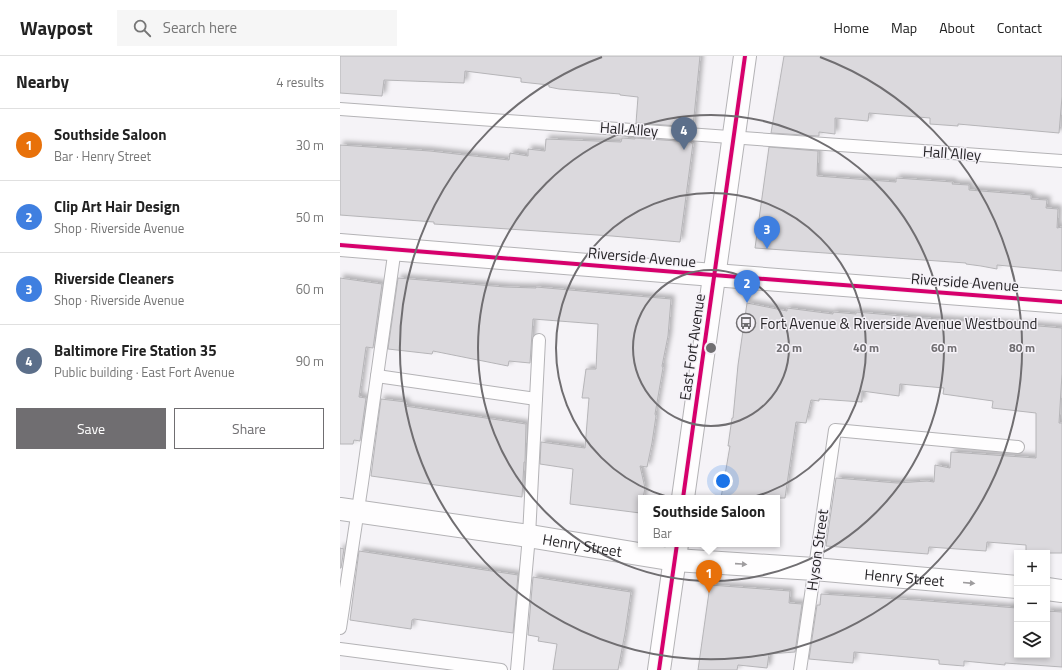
<!DOCTYPE html>
<html lang="en">
<head>
<meta charset="utf-8">
<style>
	:root { --surface:#fff; --page:#f6f6f6; --text:#222; --muted:#767676; --line:#e0e0e0; --accent:#706e71 }
	body { margin:0; font-family:"Titillium Web",sans-serif; background:var(--page); color:var(--text) }
	.controls { position:absolute; right:12px; bottom:12px; display:grid; overflow:hidden; border-radius:0px; box-shadow:0 2px 6px #0003 }
	.controls button { width:36px; height:36px; display:grid; place-items:center; padding:0; border:0; border-bottom:1px solid var(--line); background:var(--surface); color:var(--text); font:20px sans-serif }
	.you { position:absolute; left:383px; top:425px; width:14px; height:14px; margin:-10px; border:3px solid #fff; border-radius:50%; background:#1a73e8; box-shadow:0 0 0 6px #1a73e833 }
	.badge { display:grid; place-items:center; width:26px; height:26px; border-radius:50%; background:var(--accent); color:#fff; font-size:13px; font-weight:700 }
	.pin { position:absolute; translate:-50% -33px; filter:drop-shadow(0 1px 2px #0008) }
	.pin::after { content:''; position:absolute; top:21px; width:14px; height:12px; background:inherit; clip-path:polygon(0 0,100% 0,50% 100%) }
	.popup { position:absolute; left:298px; top:439px; width:142px; height:52px; box-sizing:border-box; display:grid; place-content:center; border-radius:0px; background:var(--surface); filter:drop-shadow(0 1px 3px #0005); font-size:13px; white-space:nowrap; color:var(--muted) }
	.popup b { font-size:15px; color:var(--text) }
	.popup::after { content:''; position:absolute; left:50%; top:100%; margin-left:-8px; border:8px solid transparent; border-top-color:var(--surface) }
	.list { margin:0; padding:0; list-style:none }
	h2 { display:flex; justify-content:space-between; align-items:center; height:52px; margin:0; padding:0 16px; font-size:17px }
	h2 small { font-size:13px; font-weight:400; color:var(--muted) }
	.list li { display:grid; grid-template-columns:26px 1fr auto; gap:12px; align-items:center; box-sizing:border-box; height:72px; padding:0 16px; border-top:1px solid var(--line) }
	.list b { display:block; font-size:15px; white-space:nowrap }
	.list p { margin:0; font-size:13px; white-space:nowrap; color:var(--muted) }
	.list em { font-size:13px; font-style:normal; color:var(--muted) }
	.actions { display:flex; gap:8px; padding:12px 16px }
	.actions a { flex:1; padding:9px 0; border:1px solid var(--accent); border-radius:0px; text-align:center; font-size:14px; color:var(--accent) }
	.actions .main { background:var(--accent); color:#fff }
	.icon { flex:none; width:22px; height:22px; fill:none; stroke:currentColor; stroke-width:2; stroke-linecap:round; stroke-linejoin:round }
	.map { position:relative; flex:none; width:722px; height:614px; overflow:hidden }
	header { display:flex; align-items:center; gap:24px; box-sizing:border-box; height:56px; padding:0 20px; background:var(--surface); border-bottom:1px solid var(--line) }
	header strong { font-size:19px }
	nav { display:flex; gap:22px; margin-inline-start:auto; font-size:14px }
	.search { width:280px; height:36px; background:var(--page); display:flex; align-items:center; gap:10px; box-sizing:border-box; padding:0 14px; border-radius:0px; color:var(--muted); font-size:15px }
	main { display:flex }
	aside { flex:1; background:var(--surface) }
	.map>svg:first-child { display:block }
	.building { fill:#dbd9dd; stroke:#b6b5b8; filter:url(#shadow) }
	.lines { fill:none; stroke-linecap:round; stroke-linejoin:round }
	.service-casing { stroke:#b4b3b6; stroke-width:14 }
	.minor-casing { stroke:#b4b3b6; stroke-width:24 }
	.tertiary-casing { stroke:#b4b3b6; stroke-width:24 }
	.service { stroke:#fefdfe; stroke-width:12 }
	.minor { stroke:#fefdfe; stroke-width:22 }
	.tertiary { stroke:#fefdfe; stroke-width:22 }
	.cycleway-casing { stroke:#f5f2f8; stroke-width:6 }
	.cycleway { stroke:#d6006c; stroke-width:4 }
	.oneway { fill:#9e9c9e }
	.ring { fill:none; stroke:#706e71; stroke-width:2 }
	.labels { text-anchor:middle; dominant-baseline:central; stroke-width:3; stroke-linejoin:round; paint-order:stroke }
	.street-label { font-size:15px; fill:#282629; stroke:#f5f2f8 }
	.poi-label { font-size:15px; fill:#282629; stroke:#f5f2f8; text-anchor:start }
	.centre { fill:#706e71; stroke:#f5f2f8; stroke-width:2 }
	.ring-label { font-size:12px; text-anchor:middle; font-weight:bold; fill:#706e71; stroke:#f5f2f8; stroke-width:3; stroke-linejoin:round; paint-order:stroke }
</style>
</head>
<body>
<header>
<strong>Waypost</strong>
<div class="search"><svg class="icon" aria-label="search" viewBox="0 0 24 24"><circle cx="10" cy="10" r="6"/><path d="M15 15l6 6"/></svg>Search here</div>
<nav><a>Home</a><a>Map</a><a>About</a><a>Contact</a></nav>
</header>
<main>
<aside>
<h2>Nearby<small>4 results</small></h2>
<ul class="list">
<li><span class="badge" style="background:#e8710a">1</span><div><b>Southside Saloon</b><p>Bar · Henry Street</p></div><em>30 m</em></li>
<li><span class="badge" style="background:#3f7fe0">2</span><div><b>Clip Art Hair Design</b><p>Shop · Riverside Avenue</p></div><em>50 m</em></li>
<li><span class="badge" style="background:#3f7fe0">3</span><div><b>Riverside Cleaners</b><p>Shop · Riverside Avenue</p></div><em>60 m</em></li>
<li><span class="badge" style="background:#5c6f8a">4</span><div><b>Baltimore Fire Station 35</b><p>Public building · East Fort Avenue</p></div><em>90 m</em></li>
</ul>
<div class="actions"><a class="main">Save</a><a>Share</a></div>
</aside>
<div class="map">
<svg width="722" height="614" viewBox="0 0 722 614">
	<defs>
		<filter id="shadow"><feDropShadow dx="3.5" dy="-3.5" stdDeviation="2" flood-color="#0004"/></filter>
	</defs>
	<rect width="100%" height="100%" fill="#f5f3f7"/>
	<g class="building">
		<polygon points="0,0 360,0 353,71 296,67 298,41 280,39 280,38 219,33 209,31 209,29 181,26 181,22 125,15 124,27 44,24 42,40 0,37"/>
		<polygon points="444,0 722,0 722,41 719,77 618,68 618,70 590,68 590,62 529,57 528,65 495,62 495,78 479,76 479,80 431,77"/>
		<polygon points="282,82 295,83 295,82 351,86 351,87 353,87 340,186 272,180 94,168 94,166 0,159 0,89 90,95 169,104 170,97 188,100 188,93 205,95 206,83 281,86"/>
		<polygon points="429,91 478,95 477,120 556,126 556,122 613,126 612,128 629,129 629,134 691,139 691,143 707,144 706,152 718,153 717,172 722,171 722,215 657,209 657,213 641,210 626,208 626,207 415,192"/>
		<polygon points="0,222 42,228 33,292 26,291 19,341 26,342 20,385 14,384 13,388 0,388"/>
		<polygon points="58,222 165,231 196,232 196,231 331,243 328,280 322,310 323,312 315,358 316,360 312,387 307,411 300,410 305,432 303,442 301,442 300,457 230,448 233,413 200,408 201,386 245,392 249,342 242,342 246,313 256,313 258,268 193,263 190,307 169,305 168,310 93,295 92,298 48,293"/>
		<polygon points="407,247 447,255 447,252 493,258 493,256 516,258 516,256 609,264 664,267 722,272 722,318 719,367 722,367 722,497 686,497 686,489 647,486 646,495 589,491 588,498 486,490 496,422 557,427 587,425 594,426 595,409 610,412 611,396 696,402 696,357 652,352 653,345 603,338 604,332 560,328 559,340 522,335 522,346 479,343 479,345 471,344 466,367 456,366 445,442 381,442 390,390 388,390 392,362 393,362 398,309"/>
		<polygon points="41,343 66,346 65,350 85,353 186,368 185,406 184,406 182,441 31,420"/>
		<polygon points="0,492 4,493 1,512 0,512"/>
		<polygon points="19,495 178,519 173,577 74,563 72,564 71,573 10,564"/>
		<polygon points="193,521 291,536 285,577 278,614 213,614 217,588 198,585 199,581 188,579"/>
		<polygon points="370,529 450,535 449,547 462,548 455,596 429,598 427,612 398,609 397,614 358,614"/>
		<polygon points="481,538 575,544 677,552 677,599 707,599 707,555 722,556 722,611 665,607 665,609 624,605 624,610 599,608 599,604 514,596 513,607 469,603 477,549 480,549"/>
	</g>
	<g class="lines">
		<g class="service-casing">
			<g id="service">
				<polyline points="0,53 722,105"/>
				<polyline points="37,320 196,343"/>
				<polyline points="0,572 22,427 55,192"/>
				<polyline points="0,593 161,614"/>
				<polyline points="177,614 189,480 199,284"/>
				<polyline points="460,614 495,374 678,391"/>
			</g>
		</g>
		<g class="minor-casing">
			<g id="minor">
				<polyline points="0,189 348,217 722,246"/>
				<path id="s1" d="M0 453 189 480 335 504 474 513 677 531"/>
				<polyline points="707,533 722,535"/>
			</g>
		</g>
		<g class="tertiary-casing">
			<g id="tertiary">
				<polyline points="343,442 405,0"/>
				<polyline points="319,614 337,488"/>
			</g>
		</g>
		<use href="#service" class="service"/>
		<use href="#minor" class="minor"/>
		<use href="#tertiary" class="tertiary"/>
		<g class="cycleway-casing">
			<g id="cycleway">
				<polyline points="0,189 348,217 722,246"/>
				<polyline points="343,442 405,0"/>
				<polyline points="319,614 337,488"/>
			</g>
		</g>
		<use href="#cycleway" class="cycleway"/>
	</g>
	<defs><path id="oneway-solid" d="M-6-.8H1V-3.2L6.5 0L1 3.2V.8H-6Z"/></defs>
	<g class="oneway">
		<use href="#oneway-solid" transform="translate(401 508) rotate(4)"/>
		<use href="#oneway-solid" transform="translate(629 527) rotate(5)"/>
	</g>
	<g class="ring">
		<circle cx="371" cy="292" r="78"/>
		<circle cx="371" cy="292" r="155"/>
		<circle cx="371" cy="292" r="233"/>
		<path d="M480 1A311 311 0 1 1 262 1"/>
	</g>
	<defs>
		<g id="bus-ring" transform="scale(1)"><circle r="9.5" fill="#f5f2f8" stroke="#706e71" stroke-width="1.5"/><path d="M-5-6H5V4H4V6H2V4H-2V6H-4V4H-5ZM-3.5-4V0h7V-4ZM-3.5 1.2v1.5H-2V1.2ZM2 1.2v1.5H3.5V1.2Z" fill="#706e71"/></g>
	</defs>
	<g fill-rule="evenodd">
		<use href="#bus-ring" x="406" y="267"/>
	</g>
	<g class="labels">
		<g class="street-label">
			<text transform="translate(289 73) rotate(4)">Hall Alley</text>
			<text transform="translate(612 97) rotate(4)">Hall Alley</text>
			<text transform="translate(302 201) rotate(5)">Riverside Avenue</text>
			<text transform="translate(625 226) rotate(4)">Riverside Avenue</text>
			<text transform="translate(352 291) rotate(-82)">East Fort Avenue</text>
			<text stroke="none"><textPath href="#s1" startOffset="245">Henry Street</textPath></text>
			<text transform="translate(477 494) rotate(-82)">Hyson Street</text>
			<text stroke="none"><textPath href="#s1" startOffset="569">Henry Street</textPath></text>
		</g>
		<g class="poi-label">
			<text x="420" y="267">Fort Avenue &amp; Riverside Avenue Westbound</text>
		</g>
	</g>
	<circle cx="371" cy="292" r="6" class="centre"/>
	<g class="ring-label">
		<text x="449" y="296">20 m</text>
		<text x="526" y="296">40 m</text>
		<text x="604" y="296">60 m</text>
		<text x="682" y="296">80 m</text>
	</g>
</svg>
<div class="controls">
<button>+</button>
<button>−</button>
<button><svg class="icon" aria-label="layers" viewBox="0 0 24 24"><path d="M12 4l9 5-9 5-9-5zM3 14l9 5 9-5"/></svg></button>
</div>
<div class="you"></div>
<div class="pin badge" style="left:369px;top:537px;background:#e8710a">1</div>
<div class="popup"><b>Southside Saloon</b>Bar</div>
<div class="pin badge" style="left:407px;top:247px;background:#3f7fe0">2</div>
<div class="pin badge" style="left:427px;top:193px;background:#3f7fe0">3</div>
<div class="pin badge" style="left:344px;top:94px;background:#5c6f8a">4</div>
</div>
</main>
</body>
</html>
